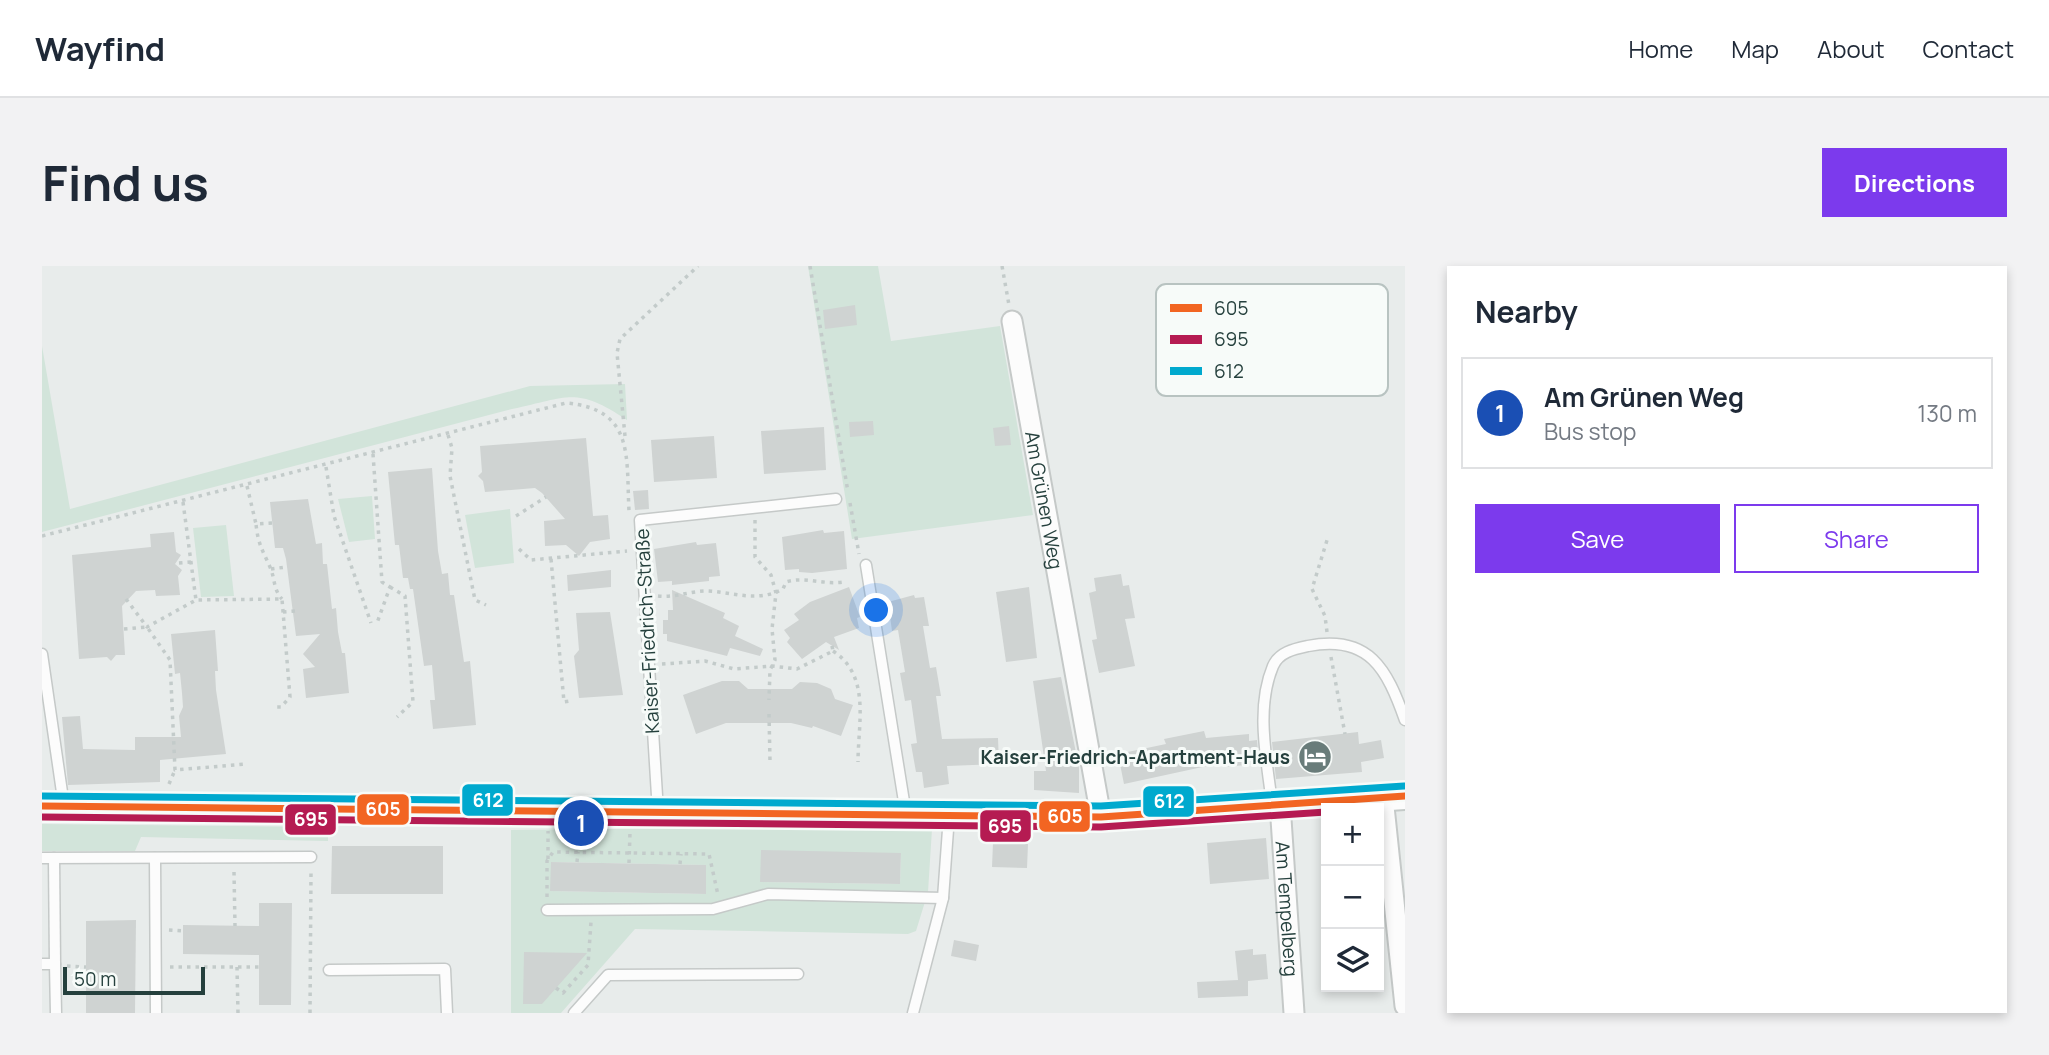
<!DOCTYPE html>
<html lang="en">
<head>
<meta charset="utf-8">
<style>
	:root { --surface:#fff; --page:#f2f2f3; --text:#1f2937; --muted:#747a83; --line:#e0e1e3; --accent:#7c3aed }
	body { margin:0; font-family:Manrope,sans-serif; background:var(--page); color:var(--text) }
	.controls { position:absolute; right:21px; bottom:21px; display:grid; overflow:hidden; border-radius:0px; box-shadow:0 4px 10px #0003 }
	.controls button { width:63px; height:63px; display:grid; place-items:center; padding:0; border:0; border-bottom:2px solid var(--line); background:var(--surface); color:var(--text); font:35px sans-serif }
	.scale { position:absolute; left:21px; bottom:18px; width:142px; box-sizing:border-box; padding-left:7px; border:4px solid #25403d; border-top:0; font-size:19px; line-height:24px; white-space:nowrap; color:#25403d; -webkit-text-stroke:5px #f7fbf9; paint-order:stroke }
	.you { position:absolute; left:835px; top:345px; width:24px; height:24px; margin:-18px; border:5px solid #fff; border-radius:50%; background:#1a73e8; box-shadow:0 0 0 10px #1a73e833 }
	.badge { display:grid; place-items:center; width:46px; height:46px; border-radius:50%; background:var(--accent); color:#fff; font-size:23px; font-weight:700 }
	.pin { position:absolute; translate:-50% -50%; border:4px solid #fff; box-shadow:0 2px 7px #0006 }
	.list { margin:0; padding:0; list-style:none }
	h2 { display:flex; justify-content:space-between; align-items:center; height:91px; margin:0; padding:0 28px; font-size:30px }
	h2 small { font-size:23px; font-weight:400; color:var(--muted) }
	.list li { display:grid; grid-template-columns:46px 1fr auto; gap:21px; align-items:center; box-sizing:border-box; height:112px; margin:0 14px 14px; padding:0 14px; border:2px solid var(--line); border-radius:0px }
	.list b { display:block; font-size:26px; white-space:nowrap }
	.list p { margin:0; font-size:23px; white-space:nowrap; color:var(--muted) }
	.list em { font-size:23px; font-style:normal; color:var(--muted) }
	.actions { display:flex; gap:14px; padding:21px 28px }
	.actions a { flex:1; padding:16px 0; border:2px solid var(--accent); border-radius:0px; text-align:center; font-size:24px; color:var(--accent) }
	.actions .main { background:var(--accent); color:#fff }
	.icon { flex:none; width:38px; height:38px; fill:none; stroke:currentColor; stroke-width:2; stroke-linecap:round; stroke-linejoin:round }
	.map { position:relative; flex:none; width:1363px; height:747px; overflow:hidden; border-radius:0px }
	header { display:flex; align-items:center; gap:42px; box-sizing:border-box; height:98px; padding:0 35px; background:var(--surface); border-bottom:2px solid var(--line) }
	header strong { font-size:33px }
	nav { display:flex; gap:38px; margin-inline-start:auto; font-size:24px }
	.intro { display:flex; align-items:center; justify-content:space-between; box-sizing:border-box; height:168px; padding:0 42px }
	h1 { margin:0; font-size:49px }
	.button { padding:18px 32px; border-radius:0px; background:var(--accent); color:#fff; font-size:24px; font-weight:700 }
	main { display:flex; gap:42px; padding:0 42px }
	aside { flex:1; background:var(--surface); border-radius:0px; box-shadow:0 4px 10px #0003 }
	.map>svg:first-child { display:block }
	.green { fill:#d2e4da; fill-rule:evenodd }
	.building { fill:#cfd3d2 }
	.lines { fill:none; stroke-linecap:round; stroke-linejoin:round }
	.lane-casing { stroke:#c5c9c8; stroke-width:13 }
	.street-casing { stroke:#c5c9c8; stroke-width:23 }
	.secondary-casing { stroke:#c4cac8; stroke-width:30 }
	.path { stroke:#c3cbca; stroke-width:3.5; stroke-dasharray:3.5 5; stroke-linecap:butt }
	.lane { stroke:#fcfcfc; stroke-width:10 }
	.street { stroke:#fcfcfc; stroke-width:19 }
	.secondary { stroke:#fcfcfc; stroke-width:26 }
	.bus-1-casing { stroke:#f7fbf9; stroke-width:12 }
	.bus-2-casing { stroke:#f7fbf9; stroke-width:12 }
	.bus-3-casing { stroke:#f7fbf9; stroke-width:12 }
	.bus-1 { stroke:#f26522; stroke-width:7 }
	.bus-2 { stroke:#b51b52; stroke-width:7 }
	.bus-3 { stroke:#00a9ce; stroke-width:7 }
	.labels { text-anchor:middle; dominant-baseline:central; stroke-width:6; stroke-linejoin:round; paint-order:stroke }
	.street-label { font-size:19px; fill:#25403d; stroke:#f7fbf9 }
	.poi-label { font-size:19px; font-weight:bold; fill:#25403d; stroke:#f7fbf9; text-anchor:end }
	.key { fill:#f7fbf9; stroke:#b8c3c1; stroke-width:2 }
	.key-label { font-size:19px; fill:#25403d }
	.line-badge { stroke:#f7fbf9; stroke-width:2.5 }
	.badge-label { font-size:19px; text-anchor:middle; font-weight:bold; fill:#fff }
</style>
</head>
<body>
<header>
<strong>Wayfind</strong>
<nav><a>Home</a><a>Map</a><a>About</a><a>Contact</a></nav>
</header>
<div class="intro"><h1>Find us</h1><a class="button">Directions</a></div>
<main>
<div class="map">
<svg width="1363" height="747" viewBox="0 0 1363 747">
	<rect width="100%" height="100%" fill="#e8eceb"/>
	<g class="green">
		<polygon points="766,0 836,0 849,75 958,60 991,249 810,273"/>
		<path d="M0 80 28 243 488 120 583 118 585 154C534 120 527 131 470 143L0 266Z"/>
		<polygon points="330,230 333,273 307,276 296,233"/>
		<polygon points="468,243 472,297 433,302 423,249"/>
		<polygon points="184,259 192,330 159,331 151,262"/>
		<polygon points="0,558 286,561 286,575 99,571 93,585 0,585"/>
		<path d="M664 562 890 563 886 626 874 665 866 668 593 663 519 747H469V564ZM859 587 858 618 719 616ZM509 596 664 599V628L509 625Z"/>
	</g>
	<g class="building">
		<polygon points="813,39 815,59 783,63 781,44"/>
		<polygon points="831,155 832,169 808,171 807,156"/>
		<polygon points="967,160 969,179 953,180 951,162"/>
		<polygon points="782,161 784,204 722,208 719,165"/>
		<polygon points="672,170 675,212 612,216 609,174"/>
		<polygon points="544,172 551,250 566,249 568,273 548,276 537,290 524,279 503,280 502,255 523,253 500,227 493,222 443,226 441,215 436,210 440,206 438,180"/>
		<polygon points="390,202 396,285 400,308 406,307 408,329 412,329 422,396 428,395 434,459 391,463 388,434 393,434 390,399 382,400 371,323 368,323 366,312 361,312 357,279 353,279 346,206"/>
		<polygon points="606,224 607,243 593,244 591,225"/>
		<polygon points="266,233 274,278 280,277 281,298 285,298 290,343 294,342 296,366 300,387 303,387 307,427 264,432 261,403 273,401 261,388 278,368 254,370 244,293 241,282 233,282 228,236"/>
		<polygon points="781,264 782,267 802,265 805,303 770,307 757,306 757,303 743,304 740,271"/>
		<polygon points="132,266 134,286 139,289 133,298 140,304 136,310 138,329 114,330 113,324 94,325 80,340 83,389 74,389 69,395 65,391 37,393 30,289 109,281 108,268"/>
		<polygon points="654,276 655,279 674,277 678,310 667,311 667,315 630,319 630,315 616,316 612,283"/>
		<polygon points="569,304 569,321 526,325 525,309"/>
		<polygon points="1079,308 1081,320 1087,319 1093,352 1083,353 1093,400 1057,407 1050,374 1055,373 1047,327 1054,325 1052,312"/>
		<polygon points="807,321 818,351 815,352 817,362 792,371 797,384 784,376 760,393 745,376 748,372 742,364 757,354 752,348 768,336"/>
		<polygon points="987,321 995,392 964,396 954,326"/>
		<polygon points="630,324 683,347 681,352 697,360 693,370 721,383 718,390 688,382 685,390 625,375 625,368 621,368 621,354 626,354 626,344 631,344"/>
		<polygon points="872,329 873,332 882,331 887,360 881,360 888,402 894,401 899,430 894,430 900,473 956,472 957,498 905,500 907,518 882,522 880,506 874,506 869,478 875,477 869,434 863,435 858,407 863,406 856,364 850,365 846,336"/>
		<polygon points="568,346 581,429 537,432 532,390 537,384 534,347"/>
		<polygon points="173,364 176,405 173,405 174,424 184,488 118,494 118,516 26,519 20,451 38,450 41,483 93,484 93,471 139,471 137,450 141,441 140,427 138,407 133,408 129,368"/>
		<polygon points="1019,411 1037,502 1037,527 992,524 992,505 1004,505 991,415"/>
		<polygon points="680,415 697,415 706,423 750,423 758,416 775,417 789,423 793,433 811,439 799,470 771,460 770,462 749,457 684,457 654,468 641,429"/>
		<polygon points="1162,465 1164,472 1207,468 1207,475 1215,474 1217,498 1180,501 1179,497 1082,518 1076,488 1124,478 1122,473"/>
		<polygon points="1316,466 1317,478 1339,474 1342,492 1319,496 1320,506 1234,513 1230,476"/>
		<polygon points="1224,572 1227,613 1168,618 1165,577"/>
		<polygon points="951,577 986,578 985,602 950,601"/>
		<polygon points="290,580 401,580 401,628 289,628"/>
		<polygon points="719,584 859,587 858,618 718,616"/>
		<polygon points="509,596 664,599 664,628 508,625"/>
		<polygon points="217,637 250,637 249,739 217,739 217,689 141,688 141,659 217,660"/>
		<polygon points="94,654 93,747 44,747 44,655"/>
		<polygon points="912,674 937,679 934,695 909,690"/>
		<polygon points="1211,683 1211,689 1224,688 1226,713 1206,715 1206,730 1156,732 1155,716 1196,714 1193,685"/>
		<polygon points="482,686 545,687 500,738 481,738"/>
	</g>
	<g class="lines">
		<g class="lane-casing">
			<g id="lane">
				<polyline points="824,299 864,548"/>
				<polyline points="0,388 22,540"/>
				<path d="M1230 538C1225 494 1213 443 1231 400 1237 386 1252 383 1266 380 1327 368 1345 403 1363 454"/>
				<polyline points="616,546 598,254 794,233"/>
				<polyline points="0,592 269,591"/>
				<polyline points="12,592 13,698"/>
				<polyline points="113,592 114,747"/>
				<polyline points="505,644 671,643 726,628 901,632"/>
				<polyline points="0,698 13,698 14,747"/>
				<polyline points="287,704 403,703 405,747"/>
				<polyline points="532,747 566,709 756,708"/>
				<polyline points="871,747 901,632 907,550"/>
			</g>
		</g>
		<g class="street-casing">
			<g id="street">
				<path id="s1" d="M970 55 1059 551"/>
				<polyline points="1341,531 1363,740"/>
				<path id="s2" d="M1238 538 1252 747"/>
			</g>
		</g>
		<g class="secondary-casing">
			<polyline id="secondary" points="0,540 1059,551 1363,530"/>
		</g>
		<g class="path">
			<polyline points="768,0 806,226"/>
			<polyline points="960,0 967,39"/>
			<polyline points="406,169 410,182 408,210 433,334 444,339"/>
			<polyline points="583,170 575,87 578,73 656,0"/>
			<polyline points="331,188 340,316 348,321 335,357"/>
			<polyline points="284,201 292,250 329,357"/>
			<polyline points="205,220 214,258"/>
			<polyline points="141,236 154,334"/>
			<polyline points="808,237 817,288"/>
			<polyline points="474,250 504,231"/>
			<polyline points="713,254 713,291 729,309 734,327 730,363 733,394 728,404 727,434"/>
			<path d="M230 257 214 258C216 278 220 283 228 301 233 312 231 323 240 333"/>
			<path d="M0 270 524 137C593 143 584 191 587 245"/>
			<polyline points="477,283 489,294 585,285"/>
			<polyline points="509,293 522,436 528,435"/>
			<polyline points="137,297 150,296"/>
			<polyline points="229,303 244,301"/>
			<polyline points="348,321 363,330 371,436 355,451"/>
			<path d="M616 330C633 332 648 325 665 325 691 326 715 337 741 323L744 316C763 310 781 319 801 316"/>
			<polyline points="84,333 105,361 154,334 240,333 248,431 239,441 233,441"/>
			<polyline points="241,346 253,345"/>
			<polyline points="82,363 105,361 128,394 133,504 204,498"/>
			<polyline points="1285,366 1283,350 1270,323 1286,271"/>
			<path d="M791 385C829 410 816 457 816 496"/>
			<polyline points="1289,391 1303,468"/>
			<polyline points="620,398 663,395 692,403 730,400 755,403 791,385 789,375"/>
			<polyline points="727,448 728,495"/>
			<polyline points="127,518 133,504"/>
			<polyline points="506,593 506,565"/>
			<polyline points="535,596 536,586"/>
			<polyline points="587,597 588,566"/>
			<polyline points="638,598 639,588"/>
			<polyline points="192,606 193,660"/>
			<polyline points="505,631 505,595 511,586 667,588 676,629"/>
			<polyline points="127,664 141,665"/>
			<polyline points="25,700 44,701"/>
			<polyline points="128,701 217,701"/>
			<polyline points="195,701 196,747"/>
			<polyline points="514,722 521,727 546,699 549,656"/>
			<polyline points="268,747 269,606"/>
		</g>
		<use href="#lane" class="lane"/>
		<use href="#street" class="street"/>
		<use href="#secondary" class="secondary"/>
		<g class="bus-1-casing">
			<polyline id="bus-1" points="0,540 1059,551 1363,530"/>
		</g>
		<g class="bus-2-casing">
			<polyline id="bus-2" points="0,551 1059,561 1284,546"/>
		</g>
		<g class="bus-3-casing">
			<polyline id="bus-3" points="0,530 1059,540 1362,520"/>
		</g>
		<use href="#bus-1" class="bus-1"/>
		<use href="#bus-2" class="bus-2"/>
		<use href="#bus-3" class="bus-3"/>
	</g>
	<defs>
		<g id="hotel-disc" transform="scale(1.75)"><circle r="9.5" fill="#697c7a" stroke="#f7fbf9"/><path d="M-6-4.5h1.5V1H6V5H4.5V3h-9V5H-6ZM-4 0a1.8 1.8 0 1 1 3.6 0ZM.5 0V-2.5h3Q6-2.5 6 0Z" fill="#fff"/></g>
	</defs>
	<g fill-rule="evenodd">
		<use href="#hotel-disc" x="1273" y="491"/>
	</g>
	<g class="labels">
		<g class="street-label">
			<text stroke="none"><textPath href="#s1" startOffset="182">Am Grünen Weg</textPath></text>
			<text transform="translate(605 365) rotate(-93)">Kaiser-Friedrich-Straße</text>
			<text stroke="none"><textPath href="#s2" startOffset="105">Am Tempelberg</textPath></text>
		</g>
		<g class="poi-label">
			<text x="1248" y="491">Kaiser-Friedrich-Apartment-Haus</text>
		</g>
	</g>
	<rect x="1114" y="18" width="232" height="112" rx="10" class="key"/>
	<rect x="1128" y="38" width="32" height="8" fill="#f26522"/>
	<rect x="1128" y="69" width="32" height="9" fill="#b51b52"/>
	<rect x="1128" y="101" width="32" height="8" fill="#00a9ce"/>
	<g class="key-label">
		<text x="1172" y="49">605</text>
		<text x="1172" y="80">695</text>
		<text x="1172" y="112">612</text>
	</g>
	<g class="line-badge">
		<rect x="419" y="517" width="53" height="34" rx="7" fill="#00a9ce"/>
		<rect x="1100" y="519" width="53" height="33" rx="7" fill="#00a9ce"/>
		<rect x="314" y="527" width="54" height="33" rx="7" fill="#f26522"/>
		<rect x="996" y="534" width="53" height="33" rx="7" fill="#f26522"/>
		<rect x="242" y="537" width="53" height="33" rx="7" fill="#b51b52"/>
		<rect x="937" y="543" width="53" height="34" rx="7" fill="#b51b52"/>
	</g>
	<g class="badge-label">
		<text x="446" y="541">612</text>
		<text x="1127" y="542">612</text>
		<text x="341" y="550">605</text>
		<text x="1023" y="557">605</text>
		<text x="269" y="560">695</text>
		<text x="963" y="567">695</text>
	</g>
</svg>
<div class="controls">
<button>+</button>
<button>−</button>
<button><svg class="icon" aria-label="layers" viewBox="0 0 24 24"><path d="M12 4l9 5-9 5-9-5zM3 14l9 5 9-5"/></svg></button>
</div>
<div class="scale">50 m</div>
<div class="you"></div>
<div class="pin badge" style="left:539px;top:557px;background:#1a4fb4">1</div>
</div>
<aside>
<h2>Nearby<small></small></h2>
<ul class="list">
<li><span class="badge" style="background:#1a4fb4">1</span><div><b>Am Grünen Weg</b><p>Bus stop</p></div><em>130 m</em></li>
</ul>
<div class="actions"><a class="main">Save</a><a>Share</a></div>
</aside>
</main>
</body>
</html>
